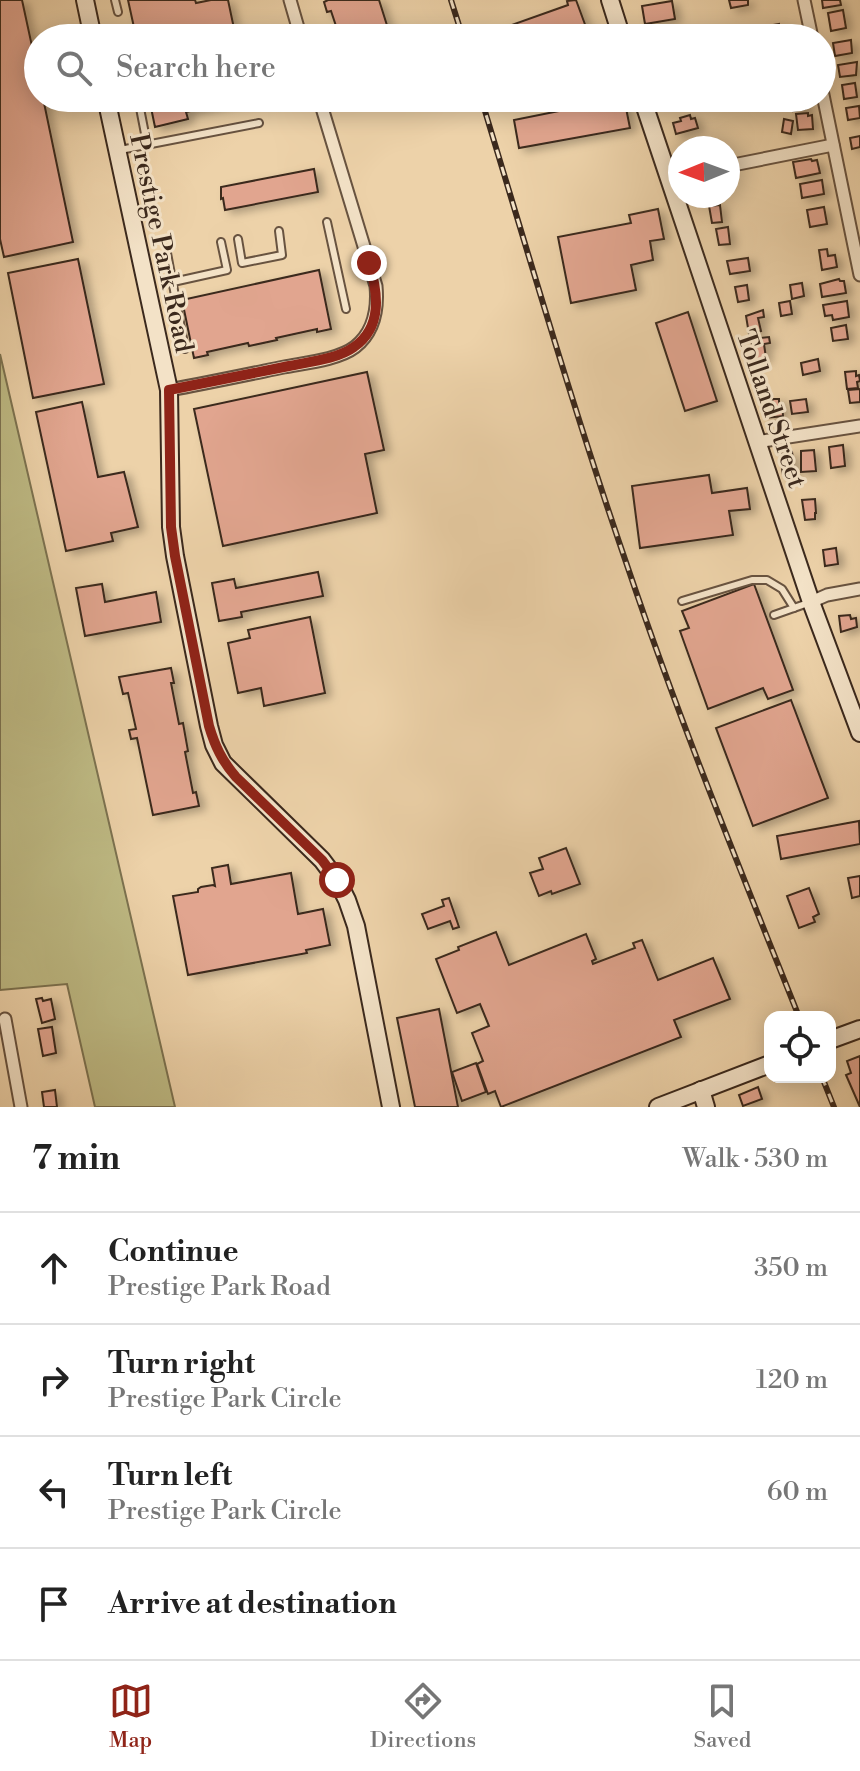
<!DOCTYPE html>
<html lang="en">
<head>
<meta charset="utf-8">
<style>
	:root { --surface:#fff; --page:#f2f2f2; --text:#222; --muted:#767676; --line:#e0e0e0; --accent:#8f2418 }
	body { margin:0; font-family:"Libre Bodoni",serif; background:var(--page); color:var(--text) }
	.controls { position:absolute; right:24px; bottom:24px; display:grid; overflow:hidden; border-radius:16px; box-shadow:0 4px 20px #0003 }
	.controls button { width:72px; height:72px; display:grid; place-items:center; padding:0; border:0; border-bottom:2px solid var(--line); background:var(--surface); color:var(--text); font:40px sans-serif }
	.compass { position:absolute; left:668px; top:136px; width:72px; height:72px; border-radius:50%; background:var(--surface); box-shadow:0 4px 20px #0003; rotate:269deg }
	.stop { position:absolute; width:24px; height:24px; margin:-18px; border:6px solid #8f2418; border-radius:50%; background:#fff }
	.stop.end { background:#8f2418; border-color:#fff; box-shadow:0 2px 8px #0008 }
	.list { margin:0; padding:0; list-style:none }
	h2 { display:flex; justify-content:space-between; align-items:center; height:104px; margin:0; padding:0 32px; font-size:34px }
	h2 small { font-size:26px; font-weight:400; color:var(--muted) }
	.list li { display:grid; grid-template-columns:52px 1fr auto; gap:24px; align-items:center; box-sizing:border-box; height:112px; padding:0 32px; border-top:2px solid var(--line) }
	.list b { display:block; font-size:30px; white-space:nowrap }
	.list p { margin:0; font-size:26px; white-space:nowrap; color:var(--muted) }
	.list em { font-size:26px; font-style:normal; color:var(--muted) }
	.icon { flex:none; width:44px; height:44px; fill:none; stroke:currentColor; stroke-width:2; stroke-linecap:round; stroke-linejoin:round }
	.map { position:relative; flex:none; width:860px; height:1107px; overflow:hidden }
	.search { position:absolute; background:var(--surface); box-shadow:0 4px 20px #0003; left:24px; right:24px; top:24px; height:88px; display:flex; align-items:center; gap:20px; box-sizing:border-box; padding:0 28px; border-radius:44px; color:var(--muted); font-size:30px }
	.sheet { height:552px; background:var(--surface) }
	nav { display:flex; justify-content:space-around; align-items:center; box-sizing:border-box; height:112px; border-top:2px solid var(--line); background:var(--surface); font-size:22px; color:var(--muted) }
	nav a { display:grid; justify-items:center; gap:4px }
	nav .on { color:var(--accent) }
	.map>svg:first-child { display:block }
	.green { fill:#beba84; stroke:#7c7250; stroke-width:2 }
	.building { fill:#e1a58f; stroke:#3b291d; stroke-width:2; filter:url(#shadow) }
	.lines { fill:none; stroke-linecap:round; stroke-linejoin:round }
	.lane-casing { stroke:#685340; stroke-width:10 }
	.street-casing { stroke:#685340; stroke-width:15 }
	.secondary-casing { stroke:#3b291d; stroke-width:20 }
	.lane { stroke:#f3e2c7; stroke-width:6 }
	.street { stroke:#f3e2c7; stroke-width:11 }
	.secondary { stroke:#f3e2c7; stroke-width:16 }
	.rail-casing { stroke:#3b291d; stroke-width:6 }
	.rail { stroke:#f3e2c7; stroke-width:3; stroke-dasharray:9; stroke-linecap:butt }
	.route { stroke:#8f2418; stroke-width:10 }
	.labels { text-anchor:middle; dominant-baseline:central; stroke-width:6; stroke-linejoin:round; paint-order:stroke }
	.street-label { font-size:26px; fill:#3b291d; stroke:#f3e2c7 }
</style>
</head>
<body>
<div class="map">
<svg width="860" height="1107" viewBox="0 0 860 1107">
	<defs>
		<filter id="shadow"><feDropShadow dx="6" dy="3.5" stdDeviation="4" flood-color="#0004"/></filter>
	</defs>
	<rect width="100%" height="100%" fill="#edd2a9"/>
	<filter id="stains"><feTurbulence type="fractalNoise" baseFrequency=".0025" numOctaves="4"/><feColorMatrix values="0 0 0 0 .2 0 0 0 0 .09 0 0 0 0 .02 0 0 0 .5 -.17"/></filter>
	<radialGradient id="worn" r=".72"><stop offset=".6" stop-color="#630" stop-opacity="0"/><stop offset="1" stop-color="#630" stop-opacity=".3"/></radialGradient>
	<polygon class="green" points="0,354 175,1107 95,1107 67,984 0,990"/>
	<g class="building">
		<polygon points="0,0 22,0 38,74 38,98 43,98 73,242 4,257 0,239"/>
		<polygon points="128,0 195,0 196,3 211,0 228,0 236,38 158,38 156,27 135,32"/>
		<polygon points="328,0 379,0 391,38 340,38 331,11 327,12 324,2"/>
		<polygon points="576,0 590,38 506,38 503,28 568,5 567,1"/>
		<polygon points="729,0 748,0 748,5 731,8"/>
		<polygon points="822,0 840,0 841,5 823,8"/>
		<polygon points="672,1 675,19 645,24 642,6"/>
		<polygon points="843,10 846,28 831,31 828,13"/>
		<polygon points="779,24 779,28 790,27 792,38 775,38 774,33 768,34 767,26"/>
		<polygon points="666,28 667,33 674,32 675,38 649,38 648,33"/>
		<polygon points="851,40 852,53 835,56 833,43"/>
		<polygon points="857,62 856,75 840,77 838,65"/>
		<polygon points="855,83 857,97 844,99 842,85"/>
		<polygon points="149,98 249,98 186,112 188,119 155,127"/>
		<polygon points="624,98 630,128 519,148 514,120"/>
		<polygon points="791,98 804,98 805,109 793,111"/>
		<polygon points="859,106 860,118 848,120 846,108"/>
		<polygon points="808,113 808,116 812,115 813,129 798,130 796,114"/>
		<polygon points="690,115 691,119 695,118 698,128 676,134 673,123 681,121 680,118"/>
		<polygon points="784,119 793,121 791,134 782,132"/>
		<polygon points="860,136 860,147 852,149 850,138"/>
		<polygon points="811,159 812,161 817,160 820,173 796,178 793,162"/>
		<polygon points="314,169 318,192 225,210 223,198 221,199 221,187"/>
		<polygon points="822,180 824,194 802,198 800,184"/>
		<polygon points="720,205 722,222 712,223 709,206"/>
		<polygon points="824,207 827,224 810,227 807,210"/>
		<polygon points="658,209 664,239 650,241 653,260 631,265 636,290 571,303 558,237 631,223 629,215"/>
		<polygon points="728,227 730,244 719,245 716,229"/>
		<polygon points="827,249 828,256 835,255 837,267 822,270 819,250"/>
		<polygon points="748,258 750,271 730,274 727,261"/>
		<polygon points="78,259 104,384 33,398 8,273"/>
		<polygon points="319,270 331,329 317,332 317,329 276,338 277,340 249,346 248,343 207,352 208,355 194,358 182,300"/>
		<polygon points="839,279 840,281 844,281 846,293 822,297 820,284"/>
		<polygon points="802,283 804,296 792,299 790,285"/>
		<polygon points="747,285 749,300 738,302 735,287"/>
		<polygon points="790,301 792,314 781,316 779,303"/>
		<polygon points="847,301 849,317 833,320 832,315 825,316 823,305"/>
		<polygon points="763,310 764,317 758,318 761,331 749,334 746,316"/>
		<polygon points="688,312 717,401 685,411 656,323"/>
		<polygon points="846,325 848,339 833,341 831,328"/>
		<polygon points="769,337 770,343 764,344 766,358 754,360 751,339"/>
		<polygon points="818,359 820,371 803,375 801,363"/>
		<polygon points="856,371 856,376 859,375 860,381 857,382 858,388 847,389 845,372"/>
		<polygon points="367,372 384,450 365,454 377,513 223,546 194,409"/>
		<polygon points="860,389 860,402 850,403 848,390"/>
		<polygon points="772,399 779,399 779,404 782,403 783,416 766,418 765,405 773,404"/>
		<polygon points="806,399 808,412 792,414 790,401"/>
		<polygon points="82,402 98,477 124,472 138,527 111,533 113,541 66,551 36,412"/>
		<polygon points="843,445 845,466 831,468 829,447"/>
		<polygon points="814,450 816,471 801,472 801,451"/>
		<polygon points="792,452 795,473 783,475 780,454"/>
		<polygon points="709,475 712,493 747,488 750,509 729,511 733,535 640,548 632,486"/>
		<polygon points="815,499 816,513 815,513 815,519 805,520 802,500"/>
		<polygon points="836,548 838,564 825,566 823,550"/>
		<polygon points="318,572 323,596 241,612 242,617 219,621 212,583 234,579 236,588"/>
		<polygon points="102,584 105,602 156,592 161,622 85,636 76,588"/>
		<polygon points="754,584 793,690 768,699 763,688 708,709 680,631 689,628 682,611"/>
		<polygon points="850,615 851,619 856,618 857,627 841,632 839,616"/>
		<polygon points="310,617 325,693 264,706 261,688 238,693 228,643 250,638 248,630"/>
		<polygon points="171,668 174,683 171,683 179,724 183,723 188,751 185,752 193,793 196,792 199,806 153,815 137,738 131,739 129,730 136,729 128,693 123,694 119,677"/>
		<polygon points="791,700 828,798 753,826 716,728"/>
		<polygon points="859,821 860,844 781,859 777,836"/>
		<polygon points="566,848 580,884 552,894 551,891 539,896 530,873 543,869 539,858"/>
		<polygon points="228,865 231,884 291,873 298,914 323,909 330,945 306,950 307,953 188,975 173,896 198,892 198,889 201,887 213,885 215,886 212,868"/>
		<polygon points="860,876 860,896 852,898 848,878"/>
		<polygon points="809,888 819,914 813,917 815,922 799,928 787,896"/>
		<polygon points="449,898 459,927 453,929 450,921 428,929 422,914 444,906 442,900"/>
		<polygon points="496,932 509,965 586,934 596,959 592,961 593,964 635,948 633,943 642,940 658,980 713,958 730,999 674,1020 681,1037 501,1107 495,1091 488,1094 477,1064 483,1061 472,1033 489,1026 480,1004 457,1013 436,959 459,950 458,947"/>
		<polygon points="42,998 43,1001 51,999 55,1019 42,1023 36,999"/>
		<polygon points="439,1009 458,1107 415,1107 397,1018"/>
		<polygon points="52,1027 56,1053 43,1056 38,1029"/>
		<polygon points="860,1056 860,1107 846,1075 851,1073 847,1061"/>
		<polygon points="476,1063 486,1092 462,1101 452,1072"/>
		<polygon points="758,1087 762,1099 743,1106 739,1095"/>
		<polygon points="55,1090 57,1107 44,1107 42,1092"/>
	</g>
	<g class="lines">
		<g class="lane-casing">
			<g id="lane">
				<polyline points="115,0 118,12"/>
				<polyline points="138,98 147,144"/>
				<polyline points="120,150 259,123"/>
				<polyline points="327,222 346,309"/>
				<polyline points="238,239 242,263 282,255 279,231"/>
				<polyline points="167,253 185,349"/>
				<polyline points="173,282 227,270 221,242"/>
				<polyline points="682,601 752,580 767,580 782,589 794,608"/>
				<polyline points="774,615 808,603"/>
			</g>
		</g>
		<g class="street-casing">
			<g id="street">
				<polyline points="290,0 301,38"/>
				<polyline points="804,0 812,38"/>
				<polyline points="822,90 860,275"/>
				<polyline points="728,166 833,145"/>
				<path d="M169 390C207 383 245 375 284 367 304 363 338 360 355 347 374 332 378 308 376 286L319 98"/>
				<polyline points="756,442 860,426"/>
				<polyline points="811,602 827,595 860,589"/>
				<polyline points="5,1019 21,1107"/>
			</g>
		</g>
		<g class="secondary-casing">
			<g id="secondary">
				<polyline points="85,0 93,38"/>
				<polyline points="610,0 622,38"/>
				<polyline points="106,98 169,390 171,527 175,556 209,726 214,745 223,763 322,860 337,880 347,900 356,926 391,1107"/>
				<polyline points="642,98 811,602 860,733"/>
				<polyline points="830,1040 860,1029"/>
				<polyline points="701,1090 706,1107"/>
				<polyline points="658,1107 770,1064"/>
			</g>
		</g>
		<use href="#lane" class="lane"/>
		<use href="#street" class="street"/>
		<use href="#secondary" class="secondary"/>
		<g class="rail-casing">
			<g id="rail">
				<polyline points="451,0 463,38"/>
				<path d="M481 98C529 256 575 415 629 571 680 722 740 869 799 1017"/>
				<polyline points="822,1077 834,1107"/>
			</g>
		</g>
		<use href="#rail" class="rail"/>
	</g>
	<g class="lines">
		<path class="route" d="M337 880 322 860 236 777C222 761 215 746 209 726L175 556 171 527 169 390C209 382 249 374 289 366 308 362 338 359 354 347 383 327 378 292 369 263"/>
	</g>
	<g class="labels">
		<g class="street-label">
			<text transform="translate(161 243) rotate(78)">Prestige Park Road</text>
			<text transform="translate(771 409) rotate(71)">Tolland Street</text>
		</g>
	</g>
	<rect width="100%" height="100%" filter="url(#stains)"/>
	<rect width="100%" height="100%" fill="url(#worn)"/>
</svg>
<div class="controls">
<button><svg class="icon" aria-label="locate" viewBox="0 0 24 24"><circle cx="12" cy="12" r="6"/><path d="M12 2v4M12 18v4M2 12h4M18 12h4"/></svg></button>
</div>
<svg class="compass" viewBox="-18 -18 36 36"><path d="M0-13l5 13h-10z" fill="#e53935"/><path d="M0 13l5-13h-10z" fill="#767676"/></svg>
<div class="stop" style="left:337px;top:880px"></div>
<div class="stop end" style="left:369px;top:263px"></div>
<div class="search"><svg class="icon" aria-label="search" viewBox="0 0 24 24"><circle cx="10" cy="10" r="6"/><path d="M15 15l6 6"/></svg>Search here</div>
</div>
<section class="sheet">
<h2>7 min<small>Walk · 530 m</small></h2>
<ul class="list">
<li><svg class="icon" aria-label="ahead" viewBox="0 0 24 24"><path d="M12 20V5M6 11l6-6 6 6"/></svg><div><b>Continue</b><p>Prestige Park Road</p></div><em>350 m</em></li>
<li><svg class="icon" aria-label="right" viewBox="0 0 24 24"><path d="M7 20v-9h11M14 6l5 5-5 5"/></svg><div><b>Turn right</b><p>Prestige Park Circle</p></div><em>120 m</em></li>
<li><svg class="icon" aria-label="left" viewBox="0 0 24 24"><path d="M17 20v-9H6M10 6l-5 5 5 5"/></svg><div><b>Turn left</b><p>Prestige Park Circle</p></div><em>60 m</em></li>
<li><svg class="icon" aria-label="arrive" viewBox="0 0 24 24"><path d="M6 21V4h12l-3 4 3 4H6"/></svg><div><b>Arrive at destination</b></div></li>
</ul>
</section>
<nav>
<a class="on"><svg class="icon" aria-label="map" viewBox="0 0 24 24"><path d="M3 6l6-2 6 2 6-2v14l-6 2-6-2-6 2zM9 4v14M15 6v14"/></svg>Map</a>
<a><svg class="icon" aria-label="directions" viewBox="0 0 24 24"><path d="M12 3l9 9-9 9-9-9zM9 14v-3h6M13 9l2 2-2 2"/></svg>Directions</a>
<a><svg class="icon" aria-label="saved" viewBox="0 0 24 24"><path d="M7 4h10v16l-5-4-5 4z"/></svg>Saved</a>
</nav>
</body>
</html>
